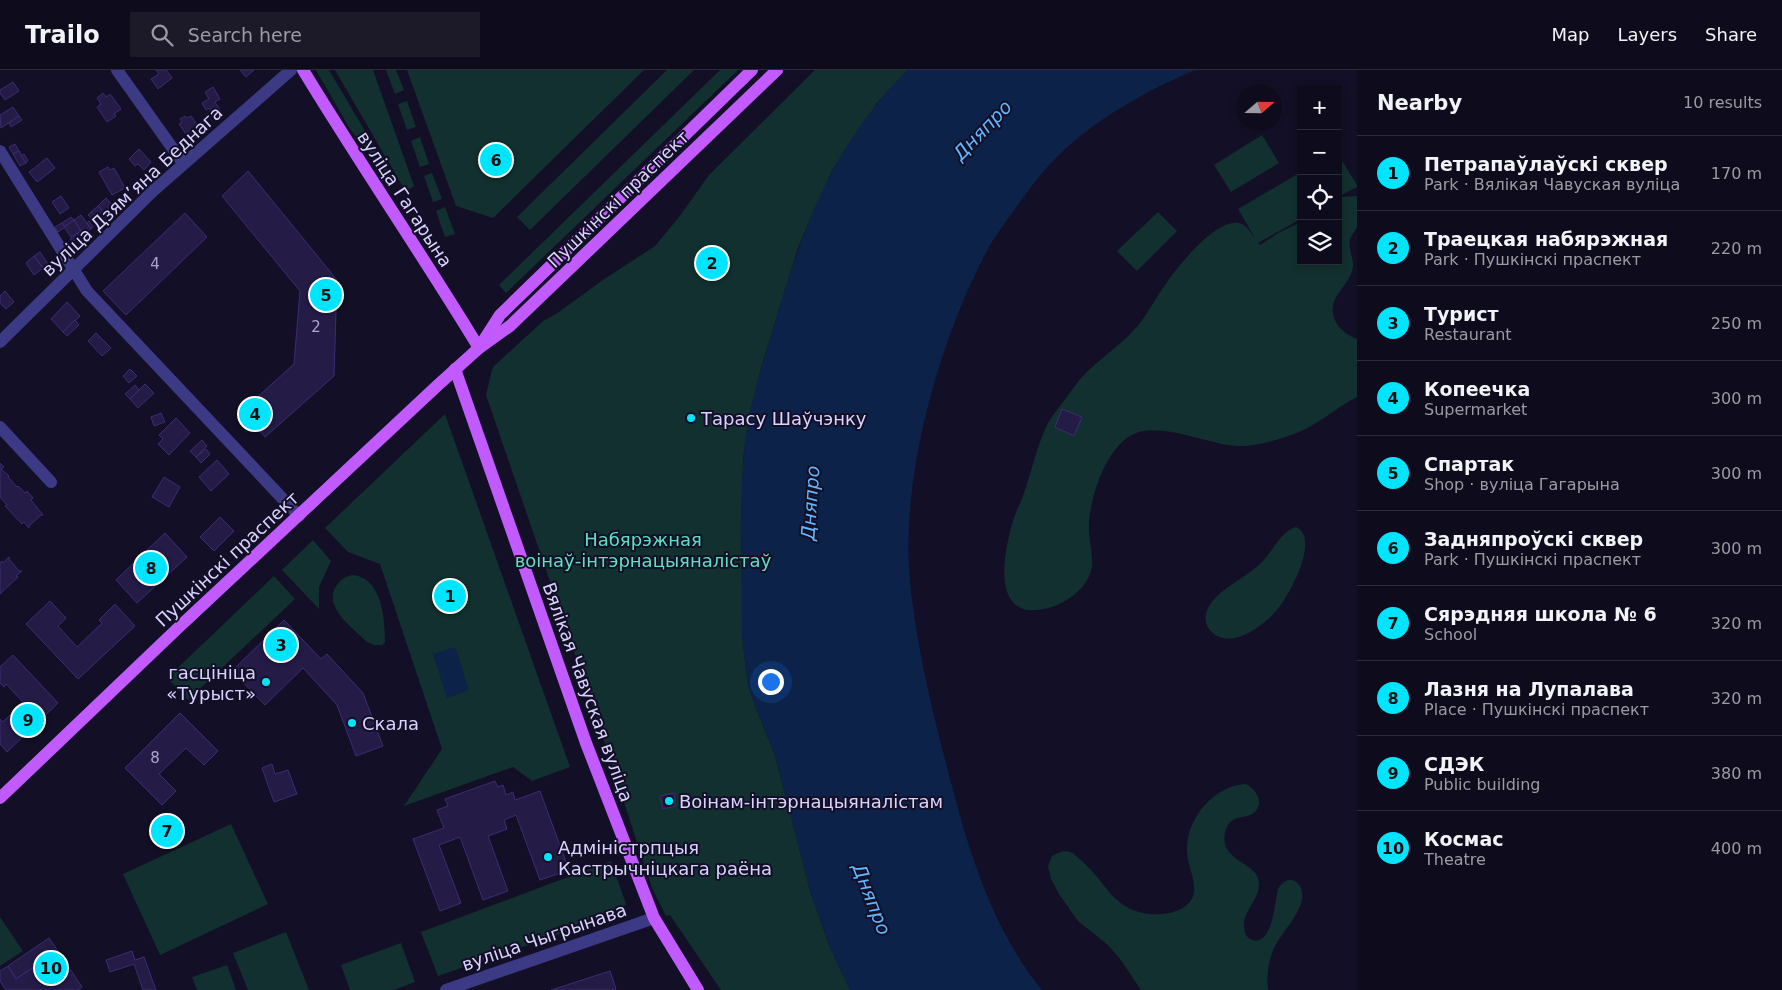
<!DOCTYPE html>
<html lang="en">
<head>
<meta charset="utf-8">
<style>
	:root { --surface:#0e0b1c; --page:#1c1929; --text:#f1f3f6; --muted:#9b9ba3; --line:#2e2b3b; --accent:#00e5ff }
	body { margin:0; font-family:"DejaVu Sans",sans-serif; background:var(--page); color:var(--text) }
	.controls { position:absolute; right:15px; top:15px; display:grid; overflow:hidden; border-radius:0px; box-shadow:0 2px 8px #0003 }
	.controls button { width:45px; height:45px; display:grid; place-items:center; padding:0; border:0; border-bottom:1px solid var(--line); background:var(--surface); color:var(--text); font:25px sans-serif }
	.compass { position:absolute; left:1237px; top:15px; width:45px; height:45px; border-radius:50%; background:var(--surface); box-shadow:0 2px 8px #0003; rotate:70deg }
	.you { position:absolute; left:770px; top:611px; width:18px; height:18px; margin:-12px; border:4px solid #fff; border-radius:50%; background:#1a73e8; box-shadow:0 0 0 8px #1a73e833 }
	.badge { display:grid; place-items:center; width:32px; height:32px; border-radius:50%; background:var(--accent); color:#111; font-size:16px; font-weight:700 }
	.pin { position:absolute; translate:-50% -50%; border:2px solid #fff; box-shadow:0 1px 5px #0006 }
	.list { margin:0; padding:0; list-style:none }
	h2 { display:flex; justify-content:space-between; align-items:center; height:65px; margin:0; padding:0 20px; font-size:21px }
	h2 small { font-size:16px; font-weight:400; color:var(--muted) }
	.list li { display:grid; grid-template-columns:32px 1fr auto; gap:15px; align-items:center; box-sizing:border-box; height:75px; padding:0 20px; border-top:1px solid var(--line) }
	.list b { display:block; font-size:19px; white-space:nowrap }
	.list p { margin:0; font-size:16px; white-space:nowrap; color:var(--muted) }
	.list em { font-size:16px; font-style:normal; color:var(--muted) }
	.icon { flex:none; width:28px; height:28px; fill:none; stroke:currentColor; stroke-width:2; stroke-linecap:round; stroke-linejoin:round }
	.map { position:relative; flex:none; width:1357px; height:920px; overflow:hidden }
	header { display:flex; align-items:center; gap:30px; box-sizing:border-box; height:70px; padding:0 25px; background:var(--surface); border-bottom:1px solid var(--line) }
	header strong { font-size:24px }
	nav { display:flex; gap:28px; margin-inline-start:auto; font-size:18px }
	.search { width:350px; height:45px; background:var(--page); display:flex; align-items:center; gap:12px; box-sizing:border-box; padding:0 18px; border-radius:0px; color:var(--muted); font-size:19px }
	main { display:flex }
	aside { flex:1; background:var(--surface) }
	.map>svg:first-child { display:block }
	.green { fill:#12302f }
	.water { fill:#0c2248 }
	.building { fill:#241b47; stroke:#3b2d73 }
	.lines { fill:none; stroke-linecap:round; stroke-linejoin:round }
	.minor { stroke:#3d3a85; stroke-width:12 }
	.major { stroke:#c25bff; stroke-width:12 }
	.poi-dot { fill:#00e5ff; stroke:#130f26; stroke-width:2 }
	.labels { text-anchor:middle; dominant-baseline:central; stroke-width:4; stroke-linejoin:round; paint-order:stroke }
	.number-label { font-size:15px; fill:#aca6d1 }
	.street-label { font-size:18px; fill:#d9d4ff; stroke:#130f26 }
	.poi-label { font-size:18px; fill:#d9d4ff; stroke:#130f26; text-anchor:start }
	.park-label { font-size:18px; fill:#5fe0c0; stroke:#130f26 }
	.water-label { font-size:19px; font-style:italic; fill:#62b6ff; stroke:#130f26 }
</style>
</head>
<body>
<header>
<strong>Trailo</strong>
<div class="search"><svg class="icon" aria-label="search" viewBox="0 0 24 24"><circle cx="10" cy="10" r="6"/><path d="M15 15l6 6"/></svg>Search here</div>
<nav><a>Map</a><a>Layers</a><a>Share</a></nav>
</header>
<main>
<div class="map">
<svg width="1357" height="920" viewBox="0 0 1357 920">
	<rect width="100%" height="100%" fill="#130f26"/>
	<g class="green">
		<polygon points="316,0 329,0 392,107 389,109 350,59"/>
		<polygon points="335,0 373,0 414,116 406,122"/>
		<polygon points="386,0 396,0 404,20 395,24"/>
		<polygon points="407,0 644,0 493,148 456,136"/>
		<polygon points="667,0 694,0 530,160 517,147"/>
		<polygon points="720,0 738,0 506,223 499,215"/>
		<polygon points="815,0 908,0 877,33 833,99 811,147 798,178 761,298 748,351 743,390 742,566 748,615 755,636 775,685 811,824 830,877 850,920 721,920 670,845 666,846 652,818 589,625 486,325 492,300 494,296 543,251 556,244 603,210 655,176 679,147 709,105"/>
		<polygon points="407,31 416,57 407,60 398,34"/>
		<polygon points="1262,65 1279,93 1231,122 1214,95"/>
		<polygon points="420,67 429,94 420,97 411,71"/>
		<polygon points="1338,84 1357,115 1357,117 1338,127"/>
		<path d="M1301 102V149L1258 173 1260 175 1278 163 1301 152V191H1338V129L1342 127 1357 126C1357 134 1357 150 1357 157 1355 162 1351 165 1350 170 1348 180 1354 188 1353 197 1351 208 1344 215 1338 224 1325 243 1338 262 1357 269V327C1341 335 1327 347 1311 356 1294 366 1265 374 1245 376 1212 378 1159 348 1130 366 1106 380 1091 425 1089 452 1088 467 1093 482 1092 496 1089 519 1063 536 1043 539 990 550 1004 481 1013 451 1016 441 1021 432 1024 423 1032 400 1037 375 1048 353 1055 341 1066 329 1074 317 1090 294 1116 280 1134 260 1147 246 1154 230 1165 215 1177 197 1219 144 1242 154 1247 156 1251 163 1255 168L1238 139Z"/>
		<polygon points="432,103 442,129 433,132 424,106"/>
		<polygon points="445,137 455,164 445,167 436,141"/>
		<polygon points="1158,142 1177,161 1137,201 1117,181"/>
		<polygon points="445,344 570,697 532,711 513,697 404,736 442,679 380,494 348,482 325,458"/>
		<path d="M1296 457C1321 468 1289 527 1276 541 1265 553 1251 564 1235 568 1215 572 1198 555 1209 536 1221 517 1246 508 1262 492 1272 482 1282 460 1296 457Z"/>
		<polygon points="313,470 331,491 319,517 319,539 282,500"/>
		<path d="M353 505C382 508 385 549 385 572L382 575H374L367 572C354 559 321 536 337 515 341 509 346 506 353 505Z"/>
		<polygon points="274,506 295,529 188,630 167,608"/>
		<path d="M1246 714C1257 720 1266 735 1252 744 1247 747 1241 747 1237 748 1226 752 1223 764 1225 774 1230 793 1257 793 1259 813 1260 829 1243 841 1244 856 1244 861 1246 867 1250 869 1273 879 1275 830 1278 819 1289 801 1305 813 1302 830 1298 846 1286 858 1278 871 1269 885 1266 903 1268 920H1141L1120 889 1108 875 1078 851 1059 824 1051 809 1048 796 1052 786C1057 783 1064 780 1070 782 1074 783 1079 789 1082 791 1107 813 1112 839 1149 844 1159 845 1169 844 1179 840 1207 826 1188 803 1187 782 1185 750 1214 715 1246 714Z"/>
		<polygon points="231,754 268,834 160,885 123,804"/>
		<polygon points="611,791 626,834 618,844 438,906 421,862"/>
		<polygon points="0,847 23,881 0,896"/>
		<polygon points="286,862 309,920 248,920 233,883"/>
		<polygon points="401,873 415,912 394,920 350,920 341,895"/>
		<polygon points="227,895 236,920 197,920 192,907"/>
	</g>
	<g class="water">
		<path d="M908 0H1195C1150 19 1094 50 1060 84 1041 102 1025 125 1010 146 1003 156 995 166 989 177 941 265 903 398 909 499 914 565 930 632 947 697 967 775 990 856 1042 920H850L830 877 811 824 775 685 755 636 748 615 742 566C742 502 738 436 745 373 749 334 762 296 773 259 802 160 832 74 908 0Z"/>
		<polygon points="455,577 469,620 447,628 433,584"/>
	</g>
	<g class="building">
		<polygon points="156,0 166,0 172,8 158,19 151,9 159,4"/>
		<polygon points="240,0 254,0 246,7"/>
		<polygon points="13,12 19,21 5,30 0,23 0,20"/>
		<polygon points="213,17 220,29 215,32 223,45 216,49 209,38 206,40 202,33 209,29 205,22"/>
		<polygon points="103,23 106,27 110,24 121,39 114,44 116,46 107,52 97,37 101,34 97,28"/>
		<polygon points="13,37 19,46 1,58 0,45"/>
		<polygon points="19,46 22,50 11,57 9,53"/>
		<polygon points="185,46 187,48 191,46 203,63 191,71 179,54 182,52 180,49"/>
		<polygon points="15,74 19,81 13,84 9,77"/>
		<polygon points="139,79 151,92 144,100 138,94 135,96 129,89"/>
		<polygon points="19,81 26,93 20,96 13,84"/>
		<polygon points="24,84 28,91 26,93 21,86"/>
		<polygon points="47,88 55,98 37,112 29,102"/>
		<polygon points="108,97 110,100 114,98 125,118 112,125 99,102"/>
		<polygon points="248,101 337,210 334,306 265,367 242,341 294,294 300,221 222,126"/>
		<polygon points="61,126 69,138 60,144 52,132"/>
		<polygon points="106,128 117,140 109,148 98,136"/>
		<polygon points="98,136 109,148 102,154 91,142"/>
		<polygon points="91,142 102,154 100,156 88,145"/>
		<polygon points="185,143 207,167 126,245 103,221"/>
		<polygon points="81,145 91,159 79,166 77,163 81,161 74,150"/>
		<polygon points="71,147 74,150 64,157 62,153"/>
		<polygon points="74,150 81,161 71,167 64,157"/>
		<polygon points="89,151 93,157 91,159 87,153"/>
		<polygon points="62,153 65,157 58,162 55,157"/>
		<polygon points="77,163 80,167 72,172 70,169"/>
		<polygon points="40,182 48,194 43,198 34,186"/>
		<polygon points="34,186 43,198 34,205 26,193"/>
		<polygon points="5,221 14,232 6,239 0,233 0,226"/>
		<polygon points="67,232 80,246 63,262 51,249"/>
		<polygon points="75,250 79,255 67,266 63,262"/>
		<polygon points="96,263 111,278 102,286 88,271"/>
		<polygon points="130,299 137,306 129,313 123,306"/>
		<polygon points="145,314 154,323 138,338 130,329"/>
		<polygon points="135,315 139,320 130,329 125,324"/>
		<polygon points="1062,339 1082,347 1074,366 1055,357"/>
		<polygon points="161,343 165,352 154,356 151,347"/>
		<polygon points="176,348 190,363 169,385 158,374 163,369 159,365"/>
		<polygon points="202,370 207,376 196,387 190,381"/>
		<polygon points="206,379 210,384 201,393 196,387"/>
		<polygon points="217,390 229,404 211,421 199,407"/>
		<polygon points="0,393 4,397 1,399 9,406 8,407 17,417 18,416 25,423 27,421 33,428 31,430 43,445 41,445 29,456 29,458 24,452 22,454 5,436 7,435 0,427"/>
		<polygon points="164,407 180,417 169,437 152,427"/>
		<polygon points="220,447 234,461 214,481 200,467"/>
		<polygon points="165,463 187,487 137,533 116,510"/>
		<polygon points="9,487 9,489 19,501 22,501 16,506 18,507 0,524 0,493 2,491 3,493"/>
		<polygon points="50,531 66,548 58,556 77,577 102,553 99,550 115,534 135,556 78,609 26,554"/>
		<polygon points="284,550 321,589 327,584 363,623 383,676 356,686 337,635 303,598 265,635 232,601"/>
		<polygon points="13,585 58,633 7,682 0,674 0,649 3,652 23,632 6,614 4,617 0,613 0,597"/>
		<polygon points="180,643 218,681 204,695 186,678 159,704 176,721 162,735 125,698"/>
		<polygon points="272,694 275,704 288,700 297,724 274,732 262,698"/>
		<polygon points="495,711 498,717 503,715 506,725 513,722 515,730 540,721 569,800 540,810 516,745 504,750 507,759 488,766 508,821 483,830 460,767 439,775 461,833 440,841 413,769 444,758 437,740 448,736 445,729"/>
		<polygon points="674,723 676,736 663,739 660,726"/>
		<polygon points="49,868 58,881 16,909 8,896"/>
		<polygon points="58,881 82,917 78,920 6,920 0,911 0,901 8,896 16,909"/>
		<polygon points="132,881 135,890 144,887 156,920 143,920 134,894 110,902 106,890"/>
		<polygon points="610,901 616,919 612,920 551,920"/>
	</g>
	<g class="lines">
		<g class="minor">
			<polyline points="117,0 183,93"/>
			<polyline points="0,81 87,221 299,446"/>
			<polyline points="0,272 153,121 291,0"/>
			<polyline points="0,357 51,412"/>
			<polyline points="446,920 654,848"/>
		</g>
		<g class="major">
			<path d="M303 0C360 94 422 184 479 278"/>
			<polyline points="482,273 500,245 752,0"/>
			<polyline points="455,299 586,673 654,848 698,920"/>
			<polyline points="0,728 178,558 438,315 479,278 510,256 777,0"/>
		</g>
	</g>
	<g class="poi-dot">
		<circle cx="691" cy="348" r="5"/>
		<circle cx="266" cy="612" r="5"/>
		<circle cx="352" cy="653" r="5"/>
		<circle cx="669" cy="731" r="5"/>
		<circle cx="548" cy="787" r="5"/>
	</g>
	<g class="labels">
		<g class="number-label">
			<text x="155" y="194">4</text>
			<text x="316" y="257">2</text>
			<text x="155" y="688">8</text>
		</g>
		<g class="street-label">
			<text transform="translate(132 121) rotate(-43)">вуліца Дзямʼяна Беднага</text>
			<text transform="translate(405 129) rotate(57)">вуліца Гагарына</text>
			<text transform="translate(618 129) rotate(-44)">Пушкінскі праспект</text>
			<text transform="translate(227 489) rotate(-43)">Пушкінскі праспект</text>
			<text transform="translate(588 622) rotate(70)">Вялікая Чавуская вуліца</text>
			<text transform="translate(544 867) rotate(-19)">вуліца Чыгрынава</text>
		</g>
		<g class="poi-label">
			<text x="701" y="348">Тарасу Шаўчэнку</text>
			<text x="256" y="602" text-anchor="end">гасцініца<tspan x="256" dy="21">«Турыст»</tspan></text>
			<text x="362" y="653">Скала</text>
			<text x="679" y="731">Воінам-інтэрнацыяналістам</text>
			<text x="558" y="777">Адміністрпцыя<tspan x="558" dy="21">Кастрычніцкага раёна</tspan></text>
		</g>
		<g class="park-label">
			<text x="643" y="469">Набярэжная<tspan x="643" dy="21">воінаў-інтэрнацыяналістаў</tspan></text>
		</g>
		<g class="water-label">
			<text transform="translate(982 60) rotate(-46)">Дняпро</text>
			<text transform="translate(810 433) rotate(-86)">Дняпро</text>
			<text transform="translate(872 829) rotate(69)">Дняпро</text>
		</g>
	</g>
</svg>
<div class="controls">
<button>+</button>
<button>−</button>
<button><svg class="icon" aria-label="locate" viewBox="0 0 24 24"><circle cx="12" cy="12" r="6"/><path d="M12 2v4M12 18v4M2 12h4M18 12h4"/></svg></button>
<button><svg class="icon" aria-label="layers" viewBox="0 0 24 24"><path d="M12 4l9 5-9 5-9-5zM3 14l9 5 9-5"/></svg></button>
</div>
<svg class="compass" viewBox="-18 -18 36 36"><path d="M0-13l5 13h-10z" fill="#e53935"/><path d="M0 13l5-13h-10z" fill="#9b9ba3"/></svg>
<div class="you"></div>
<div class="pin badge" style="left:450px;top:526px">1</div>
<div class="pin badge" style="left:712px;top:193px">2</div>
<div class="pin badge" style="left:281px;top:575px">3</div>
<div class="pin badge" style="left:255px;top:344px">4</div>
<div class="pin badge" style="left:326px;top:225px">5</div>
<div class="pin badge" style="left:496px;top:90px">6</div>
<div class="pin badge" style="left:167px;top:761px">7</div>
<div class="pin badge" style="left:151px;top:498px">8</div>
<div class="pin badge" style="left:28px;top:650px">9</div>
<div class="pin badge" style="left:51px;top:898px">10</div>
</div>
<aside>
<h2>Nearby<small>10 results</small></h2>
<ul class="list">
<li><span class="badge">1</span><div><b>Петрапаўлаўскі сквер</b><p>Park · Вялікая Чавуская вуліца</p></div><em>170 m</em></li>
<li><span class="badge">2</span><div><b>Траецкая набярэжная</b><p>Park · Пушкінскі праспект</p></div><em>220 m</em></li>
<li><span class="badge">3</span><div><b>Турист</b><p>Restaurant</p></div><em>250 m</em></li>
<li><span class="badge">4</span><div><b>Копеечка</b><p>Supermarket</p></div><em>300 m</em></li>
<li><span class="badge">5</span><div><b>Спартак</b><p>Shop · вуліца Гагарына</p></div><em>300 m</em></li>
<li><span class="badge">6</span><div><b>Задняпроўскі сквер</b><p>Park · Пушкінскі праспект</p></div><em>300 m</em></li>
<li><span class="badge">7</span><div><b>Сярэдняя школа № 6</b><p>School</p></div><em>320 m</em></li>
<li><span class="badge">8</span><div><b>Лазня на Лупалава</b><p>Place · Пушкінскі праспект</p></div><em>320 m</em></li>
<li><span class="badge">9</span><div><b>СДЭК</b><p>Public building</p></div><em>380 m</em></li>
<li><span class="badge">10</span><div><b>Космас</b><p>Theatre</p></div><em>400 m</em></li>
</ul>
</aside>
</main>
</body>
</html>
